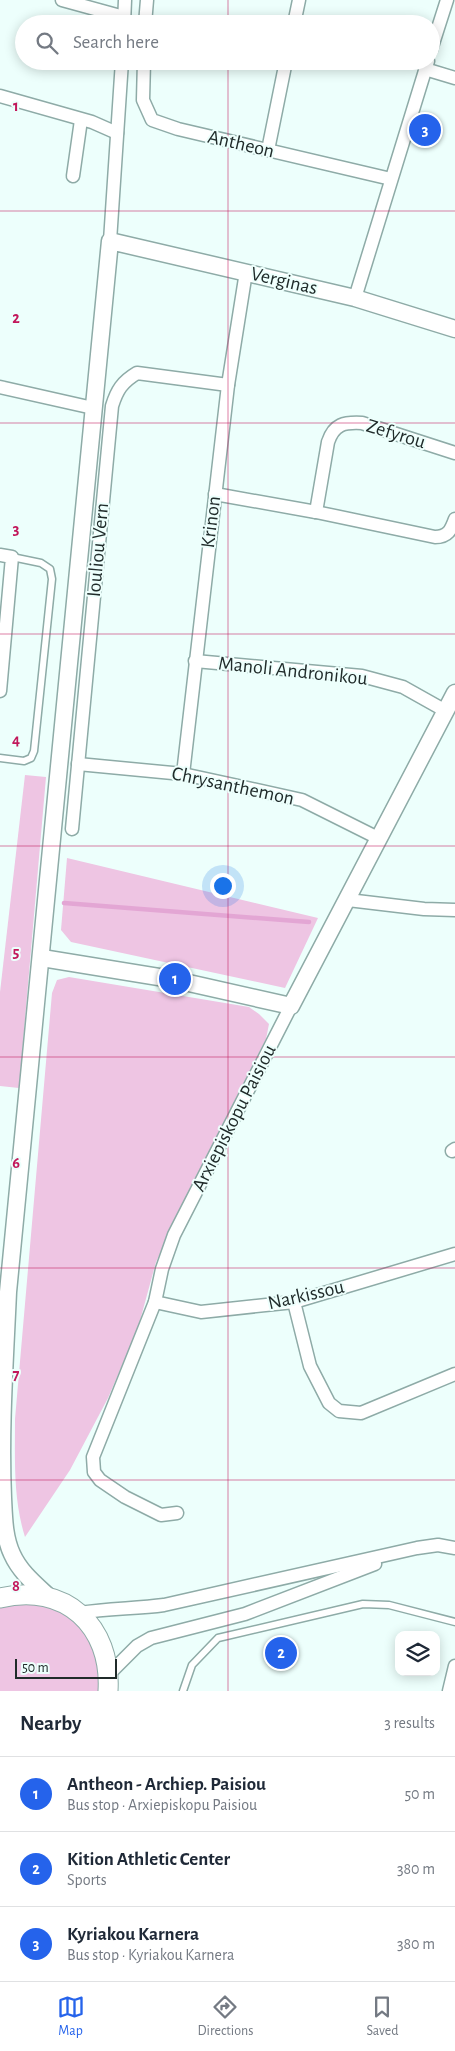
<!DOCTYPE html>
<html lang="en">
<head>
<meta charset="utf-8">
<style>
	:root { --surface:#fff; --page:#f2f2f3; --text:#1f2937; --muted:#747a83; --line:#e0e1e3; --accent:#2563eb }
	body { margin:0; font-family:"Alegreya Sans",sans-serif; background:var(--page); color:var(--text) }
	.controls { position:absolute; right:15px; bottom:15px; display:grid; overflow:hidden; border-radius:10px; box-shadow:0 2px 12px #0003 }
	.controls button { width:45px; height:45px; display:grid; place-items:center; padding:0; border:0; border-bottom:1px solid var(--line); background:var(--surface); color:var(--text); font:25px sans-serif }
	.scale { position:absolute; left:15px; bottom:12px; width:102px; box-sizing:border-box; padding-left:5px; border:2px solid #202b2a; border-top:0; font-size:14px; line-height:18px; white-space:nowrap; color:#202b2a; -webkit-text-stroke:4px #edfffc; paint-order:stroke }
	.you { position:absolute; left:222px; top:885px; width:18px; height:18px; margin:-12px; border:4px solid #fff; border-radius:50%; background:#1a73e8; box-shadow:0 0 0 8px #1a73e833 }
	.badge { display:grid; place-items:center; width:32px; height:32px; border-radius:50%; background:var(--accent); color:#fff; font-size:16px; font-weight:700 }
	.pin { position:absolute; translate:-50% -50%; border:2px solid #fff; box-shadow:0 1px 5px #0006 }
	.list { margin:0; padding:0; list-style:none }
	h2 { display:flex; justify-content:space-between; align-items:center; height:65px; margin:0; padding:0 20px; font-size:21px }
	h2 small { font-size:16px; font-weight:400; color:var(--muted) }
	.list li { display:grid; grid-template-columns:32px 1fr auto; gap:15px; align-items:center; box-sizing:border-box; height:75px; padding:0 20px; border-top:1px solid var(--line) }
	.list b { display:block; font-size:19px; white-space:nowrap }
	.list p { margin:0; font-size:16px; white-space:nowrap; color:var(--muted) }
	.list em { font-size:16px; font-style:normal; color:var(--muted) }
	.icon { flex:none; width:28px; height:28px; fill:none; stroke:currentColor; stroke-width:2; stroke-linecap:round; stroke-linejoin:round }
	.map { position:relative; flex:none; width:455px; height:1691px; overflow:hidden }
	.search { position:absolute; background:var(--surface); box-shadow:0 2px 12px #0003; left:15px; right:15px; top:15px; height:55px; display:flex; align-items:center; gap:12px; box-sizing:border-box; padding:0 18px; border-radius:28px; color:var(--muted); font-size:19px }
	.sheet { height:290px; background:var(--surface) }
	nav { display:flex; justify-content:space-around; align-items:center; box-sizing:border-box; height:70px; border-top:1px solid var(--line); background:var(--surface); font-size:14px; color:var(--muted) }
	nav a { display:grid; justify-items:center; gap:2px }
	nav .on { color:var(--accent) }
	.map>svg:first-child { display:block }
	.green { fill:#eec5e3 }
	.lines { fill:none; stroke-linecap:round; stroke-linejoin:round }
	.stream { stroke:#e3a6d4; stroke-width:4.5 }
	.service-casing { stroke:#8eaba7; stroke-width:9 }
	.minor-casing { stroke:#8eaba7; stroke-width:15 }
	.tertiary-casing { stroke:#8eaba7; stroke-width:19 }
	.secondary-casing { stroke:#8eaba7; stroke-width:21 }
	.service { stroke:#fff; stroke-width:6 }
	.minor { stroke:#fff; stroke-width:12 }
	.tertiary { stroke:#fff; stroke-width:16 }
	.secondary { stroke:#fff; stroke-width:19 }
	.grid { fill:none; stroke:#c2185b; stroke-width:1; stroke-opacity:0.55 }
	.labels { text-anchor:middle; dominant-baseline:central; stroke-width:4; stroke-linejoin:round; paint-order:stroke }
	.street-label { font-size:20px; fill:#202b2a; stroke:#edfffc }
	.grid-label { font-size:16px; text-anchor:middle; font-weight:bold; fill:#c2185b; stroke:#edfffc; stroke-width:4; stroke-linejoin:round; paint-order:stroke }
</style>
</head>
<body>
<div class="map">
<svg width="455" height="1691" viewBox="0 0 455 1691">
	<rect width="100%" height="100%" fill="#edfffc"/>
	<g class="green">
		<polygon points="25,775 46,777 19,1088 0,1086 0,992"/>
		<polygon points="67,858 318,918 285,988 71,942 61,930"/>
		<path d="M69 977 249 1007 259 1014 269 1024 266 1039 192 1185 156 1262 138 1328 108 1398 70 1470 25 1537C13 1499 15 1459 15 1419L52 993 57 980Z"/>
		<polygon points="38,1600 73,1615 97,1645 100,1691 0,1691 0,1606"/>
	</g>
	<g class="lines">
		<polyline class="stream" points="64,903 309,922"/>
		<g class="service-casing">
			<g id="service">
				<polyline points="0,758 24,761 31,758 34,751 52,579 50,569 41,563 12,557"/>
				<polyline points="183,1691 192,1665 218,1638 363,1604 389,1605 455,1622"/>
			</g>
		</g>
		<g class="minor-casing">
			<g id="minor">
				<polyline points="62,0 124,17"/>
				<polyline points="124,24 125,0"/>
				<polyline points="145,24 147,0"/>
				<polyline points="294,24 299,0"/>
				<polyline points="431,50 447,0"/>
				<polyline points="144,61 143,100 152,120 178,129 391,179"/>
				<polyline points="425,69 455,78"/>
				<polyline points="0,96 92,122 117,133"/>
				<polyline points="268,150 286,61"/>
				<polyline points="73,176 81,120"/>
				<polyline points="110,241 122,61"/>
				<polyline points="355,298 428,61"/>
				<polyline points="0,387 93,408"/>
				<path d="M215 494 316 512 435 537C448 537 451 530 455 519"/>
				<path d="M316 512 328 442C334 424 344 422 362 423L455 453"/>
				<polyline points="0,555 12,557 0,691"/>
				<polyline points="195,661 362,676 403,687 444,710"/>
				<polyline points="78,764 183,774 302,800 380,839"/>
				<polyline points="183,774 228,385 246,272"/>
				<path d="M72 829 112 406C117 390 122 382 137 373L228 385"/>
				<polyline points="348,900 424,909 455,910"/>
				<polyline points="452,1151 455,1149"/>
				<polyline points="155,1302 201,1312 294,1302 455,1254"/>
				<polyline points="294,1302 310,1366 329,1403 339,1411 361,1413 455,1374"/>
				<polyline points="177,1513 161,1515 125,1497 100,1480 94,1472 93,1457 155,1302 162,1269 174,1235 291,1006"/>
				<path d="M80 1613C108 1608 135 1609 164 1605L417 1548 438 1545 455 1548"/>
				<polyline points="109,1674 137,1646 151,1638 245,1614 375,1564"/>
				<polyline points="449,1691 455,1666"/>
			</g>
		</g>
		<g class="tertiary-casing">
			<g id="tertiary">
				<polyline points="42,958 171,979 291,1006 455,693"/>
				<path d="M49 1597C35 1584 20 1572 12 1554 4 1537 4 1517 3 1498 0 1429 5 1360 8 1292L110 241 355 298 455 329"/>
			</g>
		</g>
		<g class="secondary-casing">
			<path id="secondary" d="M0 1598C65 1582 112 1626 108 1691"/>
		</g>
		<use href="#service" class="service"/>
		<use href="#minor" class="minor"/>
		<use href="#tertiary" class="tertiary"/>
		<use href="#secondary" class="secondary"/>
	</g>
	<path class="grid" d="M228 0V24M228 61V1691M0 211H455M0 423H455M0 634H455M0 846H455M0 1057H455M0 1268H455M0 1480H455"/>
	<g class="labels">
		<g class="street-label">
			<text transform="translate(241 144) rotate(13)">Antheon</text>
			<text transform="translate(284 281) rotate(13)">Verginas</text>
			<text transform="translate(396 434) rotate(17)">Zefyrou</text>
			<text transform="translate(211 522) rotate(-83)">Krinon</text>
			<text transform="translate(98 550) rotate(-85)">Iouliou Vern</text>
			<text transform="translate(293 671) rotate(6)">Manoli Andronikou</text>
			<text transform="translate(233 786) rotate(12)">Chrysanthemon</text>
			<text transform="translate(234 1118) rotate(-63)">Arxiepiskopu Paisiou</text>
			<text transform="translate(306 1295) rotate(-13)">Narkissou</text>
		</g>
	</g>
	<g class="grid-label">
		<text x="16" y="111">1</text>
		<text x="16" y="323">2</text>
		<text x="16" y="534">3</text>
		<text x="16" y="745">4</text>
		<text x="16" y="957">5</text>
		<text x="16" y="1168">6</text>
		<text x="16" y="1380">7</text>
		<text x="16" y="1591">8</text>
	</g>
</svg>
<div class="controls">
<button><svg class="icon" aria-label="layers" viewBox="0 0 24 24"><path d="M12 4l9 5-9 5-9-5zM3 14l9 5 9-5"/></svg></button>
</div>
<div class="scale">50 m</div>
<div class="you"></div>
<div class="pin badge" style="left:175px;top:979px">1</div>
<div class="pin badge" style="left:281px;top:1653px">2</div>
<div class="pin badge" style="left:425px;top:130px">3</div>
<div class="search"><svg class="icon" aria-label="search" viewBox="0 0 24 24"><circle cx="10" cy="10" r="6"/><path d="M15 15l6 6"/></svg>Search here</div>
</div>
<section class="sheet">
<h2>Nearby<small>3 results</small></h2>
<ul class="list">
<li><span class="badge">1</span><div><b>Antheon - Archiep. Paisiou</b><p>Bus stop · Arxiepiskopu Paisiou</p></div><em>50 m</em></li>
<li><span class="badge">2</span><div><b>Kition Athletic Center</b><p>Sports</p></div><em>380 m</em></li>
<li><span class="badge">3</span><div><b>Kyriakou Karnera</b><p>Bus stop · Kyriakou Karnera</p></div><em>380 m</em></li>
</ul>
</section>
<nav>
<a class="on"><svg class="icon" aria-label="map" viewBox="0 0 24 24"><path d="M3 6l6-2 6 2 6-2v14l-6 2-6-2-6 2zM9 4v14M15 6v14"/></svg>Map</a>
<a><svg class="icon" aria-label="directions" viewBox="0 0 24 24"><path d="M12 3l9 9-9 9-9-9zM9 14v-3h6M13 9l2 2-2 2"/></svg>Directions</a>
<a><svg class="icon" aria-label="saved" viewBox="0 0 24 24"><path d="M7 4h10v16l-5-4-5 4z"/></svg>Saved</a>
</nav>
</body>
</html>
